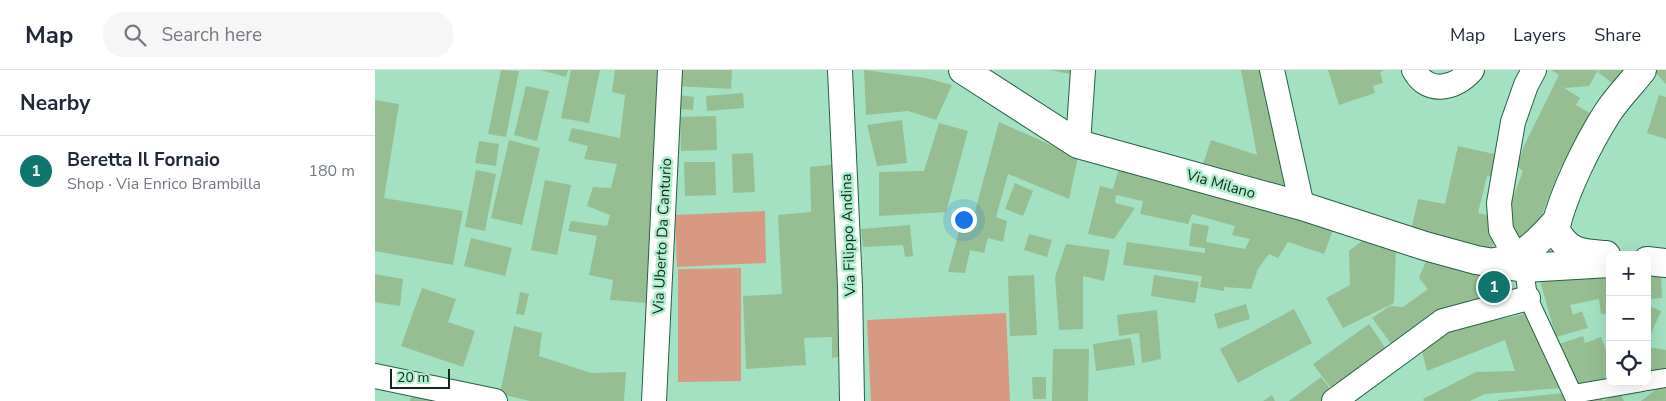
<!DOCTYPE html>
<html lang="en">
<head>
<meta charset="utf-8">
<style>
	:root { --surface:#fff; --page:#f6f6f7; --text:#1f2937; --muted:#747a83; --line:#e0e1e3; --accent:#0f766e }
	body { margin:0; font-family:"Nunito Sans",sans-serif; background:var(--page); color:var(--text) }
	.controls { position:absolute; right:15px; bottom:15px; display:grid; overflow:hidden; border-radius:10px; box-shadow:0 5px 20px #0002 }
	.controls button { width:45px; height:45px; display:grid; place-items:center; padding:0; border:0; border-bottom:1px solid var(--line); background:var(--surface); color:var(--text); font:25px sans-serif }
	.scale { position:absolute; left:15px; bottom:12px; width:60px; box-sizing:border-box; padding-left:5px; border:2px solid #10291d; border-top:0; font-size:14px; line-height:18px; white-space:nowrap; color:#10291d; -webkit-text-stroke:4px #b0eecf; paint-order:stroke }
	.you { position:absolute; left:588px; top:149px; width:18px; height:18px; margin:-12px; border:4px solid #fff; border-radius:50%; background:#1a73e8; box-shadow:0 0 0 8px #1a73e833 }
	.badge { display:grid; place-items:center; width:32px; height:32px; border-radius:50%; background:var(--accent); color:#fff; font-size:16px; font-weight:700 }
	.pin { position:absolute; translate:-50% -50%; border:2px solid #fff; box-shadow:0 1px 5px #0006 }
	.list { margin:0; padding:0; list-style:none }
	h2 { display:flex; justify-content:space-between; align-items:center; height:65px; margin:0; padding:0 20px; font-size:21px }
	h2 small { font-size:16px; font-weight:400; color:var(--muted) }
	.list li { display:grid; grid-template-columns:32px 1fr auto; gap:15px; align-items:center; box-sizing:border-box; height:70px; padding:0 20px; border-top:1px solid var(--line) }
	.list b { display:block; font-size:19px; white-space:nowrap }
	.list p { margin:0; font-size:16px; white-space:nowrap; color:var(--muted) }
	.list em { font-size:16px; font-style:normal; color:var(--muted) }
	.icon { flex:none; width:28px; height:28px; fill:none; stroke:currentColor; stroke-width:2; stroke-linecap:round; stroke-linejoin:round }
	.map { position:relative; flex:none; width:1291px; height:331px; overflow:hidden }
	header { display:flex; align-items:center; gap:30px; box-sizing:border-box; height:70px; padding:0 25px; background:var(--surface); border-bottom:1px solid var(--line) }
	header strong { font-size:24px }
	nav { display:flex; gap:28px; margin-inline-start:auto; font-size:18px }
	.search { width:350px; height:45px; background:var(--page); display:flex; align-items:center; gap:12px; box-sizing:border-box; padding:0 18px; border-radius:20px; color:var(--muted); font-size:19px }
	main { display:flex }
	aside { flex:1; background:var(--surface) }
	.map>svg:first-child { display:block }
	.green { fill:#d79981 }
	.building { fill:#96be92 }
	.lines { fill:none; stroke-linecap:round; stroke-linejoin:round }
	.pedestrian-casing { stroke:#246046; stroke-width:20 }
	.minor-casing { stroke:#246046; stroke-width:26 }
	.secondary-casing { stroke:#246046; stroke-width:30 }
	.pedestrian { stroke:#fff; stroke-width:18 }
	.minor { stroke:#fff; stroke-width:24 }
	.secondary { stroke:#fff; stroke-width:28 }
	.labels { text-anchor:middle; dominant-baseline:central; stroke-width:5; stroke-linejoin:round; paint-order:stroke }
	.street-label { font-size:15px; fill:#10291d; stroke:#b0eecf }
</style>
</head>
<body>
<header>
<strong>Map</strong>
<div class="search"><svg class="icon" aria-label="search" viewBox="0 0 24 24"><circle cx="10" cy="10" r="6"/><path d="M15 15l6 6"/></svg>Search here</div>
<nav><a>Map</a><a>Layers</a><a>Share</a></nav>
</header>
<main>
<aside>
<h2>Nearby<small></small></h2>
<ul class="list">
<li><span class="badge">1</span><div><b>Beretta Il Fornaio</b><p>Shop · Via Enrico Brambilla</p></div><em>180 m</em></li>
</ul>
</aside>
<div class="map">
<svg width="1291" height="331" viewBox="0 0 1291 331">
	<rect width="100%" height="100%" fill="#a4e1c2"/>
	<g class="green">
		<polygon points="390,141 391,193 302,197 300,145"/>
		<polygon points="366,198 366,311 303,312 303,199"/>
		<polygon points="631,243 635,331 496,331 492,250"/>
	</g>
	<g class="building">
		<polygon points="126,0 144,1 131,67 113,64"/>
		<polygon points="165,0 193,0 191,7"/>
		<polygon points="196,0 225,0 214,53 186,48"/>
		<polygon points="240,0 286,0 271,233 235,230 238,210 214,205 222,166 193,161 196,151 232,156 235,145 212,136 218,117 236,118 242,94 209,89 213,76 193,71 197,58 245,68 250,25 237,22"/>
		<polygon points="302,0 357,0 356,19 301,16"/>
		<polygon points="489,0 551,8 577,15 561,50 533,41 491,45"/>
		<polygon points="675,0 696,0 695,4"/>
		<polygon points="866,0 888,0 911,124 827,97 836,70 882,85"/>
		<polygon points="953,0 1010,0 1005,2 1008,13 998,16 1000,23 964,35"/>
		<polygon points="1176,0 1223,0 1214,16 1190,18 1181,13 1205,28 1201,35 1215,43 1184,101 1163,155 1143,168 1130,148 1148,101 1142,96 1149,76 1184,5"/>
		<polygon points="1225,0 1255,0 1241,16 1223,2"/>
		<polygon points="1278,0 1291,0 1291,14"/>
		<polygon points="151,16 174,21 162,71 139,65"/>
		<polygon points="368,23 369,38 332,41 331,26"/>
		<polygon points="304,25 319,27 318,40 303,39"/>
		<polygon points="1284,25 1291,27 1291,69 1272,63"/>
		<polygon points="0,30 24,34 9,128 88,141 78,195 0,181"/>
		<polygon points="341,46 342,80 306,81 305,47"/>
		<polygon points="527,50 532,93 502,96 492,55"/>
		<polygon points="624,52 703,87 694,129 633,104 621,147 632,151 628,172 613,168 609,183 595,180 590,203 573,202 586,154 596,156"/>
		<polygon points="564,53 593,61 571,142 504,146 504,102 549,101"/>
		<polygon points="134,70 165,78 147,155 116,148"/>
		<polygon points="104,71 124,74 121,96 100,93"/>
		<polygon points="1083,76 1128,86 1123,108 1112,106 1103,143 1124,148 1117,179 1036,161 1043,129 1070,134"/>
		<polygon points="378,83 380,122 358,123 357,84"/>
		<polygon points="309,92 340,92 341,125 310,126"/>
		<polygon points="463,94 468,286 457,288 457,267 429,268 431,295 371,299 368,226 407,224 403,145 436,142 435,97"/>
		<polygon points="744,98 958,160 949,184 913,172 903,188 894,184 883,199 876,219 849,217 849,221 825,217 827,206 748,195 752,172 830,183 830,178 814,176 817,153 834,156 831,172 870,179 875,169 857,165 860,156 817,144 813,154 765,144 768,131 741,125 740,133 760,138 739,169 713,164 725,116 738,119"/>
		<polygon points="101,100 121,104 110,161 90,157"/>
		<polygon points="170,110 196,115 182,185 156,180"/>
		<polygon points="640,113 658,121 648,146 630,139"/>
		<polygon points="535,155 538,186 530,187 528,175 488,177 486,159"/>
		<polygon points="654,164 677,170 672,187 649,180"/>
		<polygon points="992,167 1021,179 1019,233 968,258 951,228 975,215 974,181"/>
		<polygon points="96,168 137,178 130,206 89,196"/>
		<polygon points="691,174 735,180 729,211 708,206 708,259 684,260 680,207"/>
		<polygon points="1052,188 1134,214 1133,229 1020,279 997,248 1015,236 1028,237 1053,219 1044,208"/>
		<polygon points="1235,202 1235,244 1226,244 1224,229 1195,235 1198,245 1207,241 1213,258 1181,267 1165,211"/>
		<polygon points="0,204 28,209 25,236 0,232"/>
		<polygon points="659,205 662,265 635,266 633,206"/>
		<polygon points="779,205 824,212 820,233 776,226"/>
		<polygon points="1272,205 1286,205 1287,228 1272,229"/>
		<polygon points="47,218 81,229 73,252 100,261 88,297 26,276"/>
		<polygon points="145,222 154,224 149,245 141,244"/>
		<polygon points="871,234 875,249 843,259 839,244"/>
		<polygon points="1272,235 1286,241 1276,264 1272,262"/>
		<polygon points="919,239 937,273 863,313 845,279"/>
		<polygon points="782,240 786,289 767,293 764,263 744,266 742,245"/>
		<polygon points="1154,243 1186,318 1110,324 1095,331 1049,331 1048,329 1101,302 1140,301 1130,270 1052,301 1046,278 1079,259"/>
		<polygon points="994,254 1016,286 961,325 938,294"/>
		<polygon points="139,256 167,263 164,286 216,303 251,302 249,331 155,331 125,324"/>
		<polygon points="1208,266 1210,273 1226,267 1235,290 1235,309 1202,316 1184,274"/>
		<polygon points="756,268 760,295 721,301 718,274"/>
		<polygon points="1272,277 1291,280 1291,301 1272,303"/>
		<polygon points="678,279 714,279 713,331 677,331"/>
		<polygon points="657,307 671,307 671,329 658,329"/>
		<polygon points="946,307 960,325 953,331 914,331"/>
		<polygon points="1291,312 1291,331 1266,331"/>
		<polygon points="1224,321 1228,331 1214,331 1211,324"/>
		<polygon points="38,322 68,331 35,331"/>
		<polygon points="1188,323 1191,331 1123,331 1123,330"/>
		<polygon points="1245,323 1249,331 1228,331"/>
		<polygon points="897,325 900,331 888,331"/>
	</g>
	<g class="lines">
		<g class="pedestrian-casing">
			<g id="pedestrian">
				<polyline points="1149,198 1153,228 1201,331"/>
				<polyline points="1272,311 1291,308"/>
				<polyline points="1198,324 1268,312"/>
			</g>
		</g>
		<g class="minor-casing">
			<g id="minor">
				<polyline points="465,0 475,216 477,331"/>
				<polyline points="897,0 927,136"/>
				<path d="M1039 0C1053 26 1081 18 1097 0"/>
				<polyline points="703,74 708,0"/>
				<polyline points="1141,187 1126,160 1124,133 1138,52 1151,15 1159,0"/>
				<polyline points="0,306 120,331"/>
				<polyline points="279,331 295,0"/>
				<polyline points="959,331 1068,251 1153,228"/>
			</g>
		</g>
		<g class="secondary-casing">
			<g id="secondary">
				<polyline points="588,0 703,74 927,136 1050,176 1101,190 1149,198 1235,193"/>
				<path d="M1231 185C1205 183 1194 184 1180 159 1189 122 1212 75 1233 42 1243 27 1256 14 1267 0"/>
				<polyline points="1272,191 1291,193"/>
				<path d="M1121 192C1152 185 1161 174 1182 151"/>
			</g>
		</g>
		<use href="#pedestrian" class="pedestrian"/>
		<use href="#minor" class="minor"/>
		<use href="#secondary" class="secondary"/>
	</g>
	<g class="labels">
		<g class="street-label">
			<text transform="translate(846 114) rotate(16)">Via Milano</text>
			<text transform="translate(473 165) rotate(-92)">Via Filippo Andina</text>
			<text transform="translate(287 166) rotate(-87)">Via Uberto Da Canturio</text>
		</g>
	</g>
</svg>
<div class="controls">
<button>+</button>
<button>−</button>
<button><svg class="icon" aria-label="locate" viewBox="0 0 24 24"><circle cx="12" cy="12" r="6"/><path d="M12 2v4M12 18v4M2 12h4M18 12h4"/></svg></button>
</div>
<div class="scale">20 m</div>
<div class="you"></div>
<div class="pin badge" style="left:1119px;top:217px">1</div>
</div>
</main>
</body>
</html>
